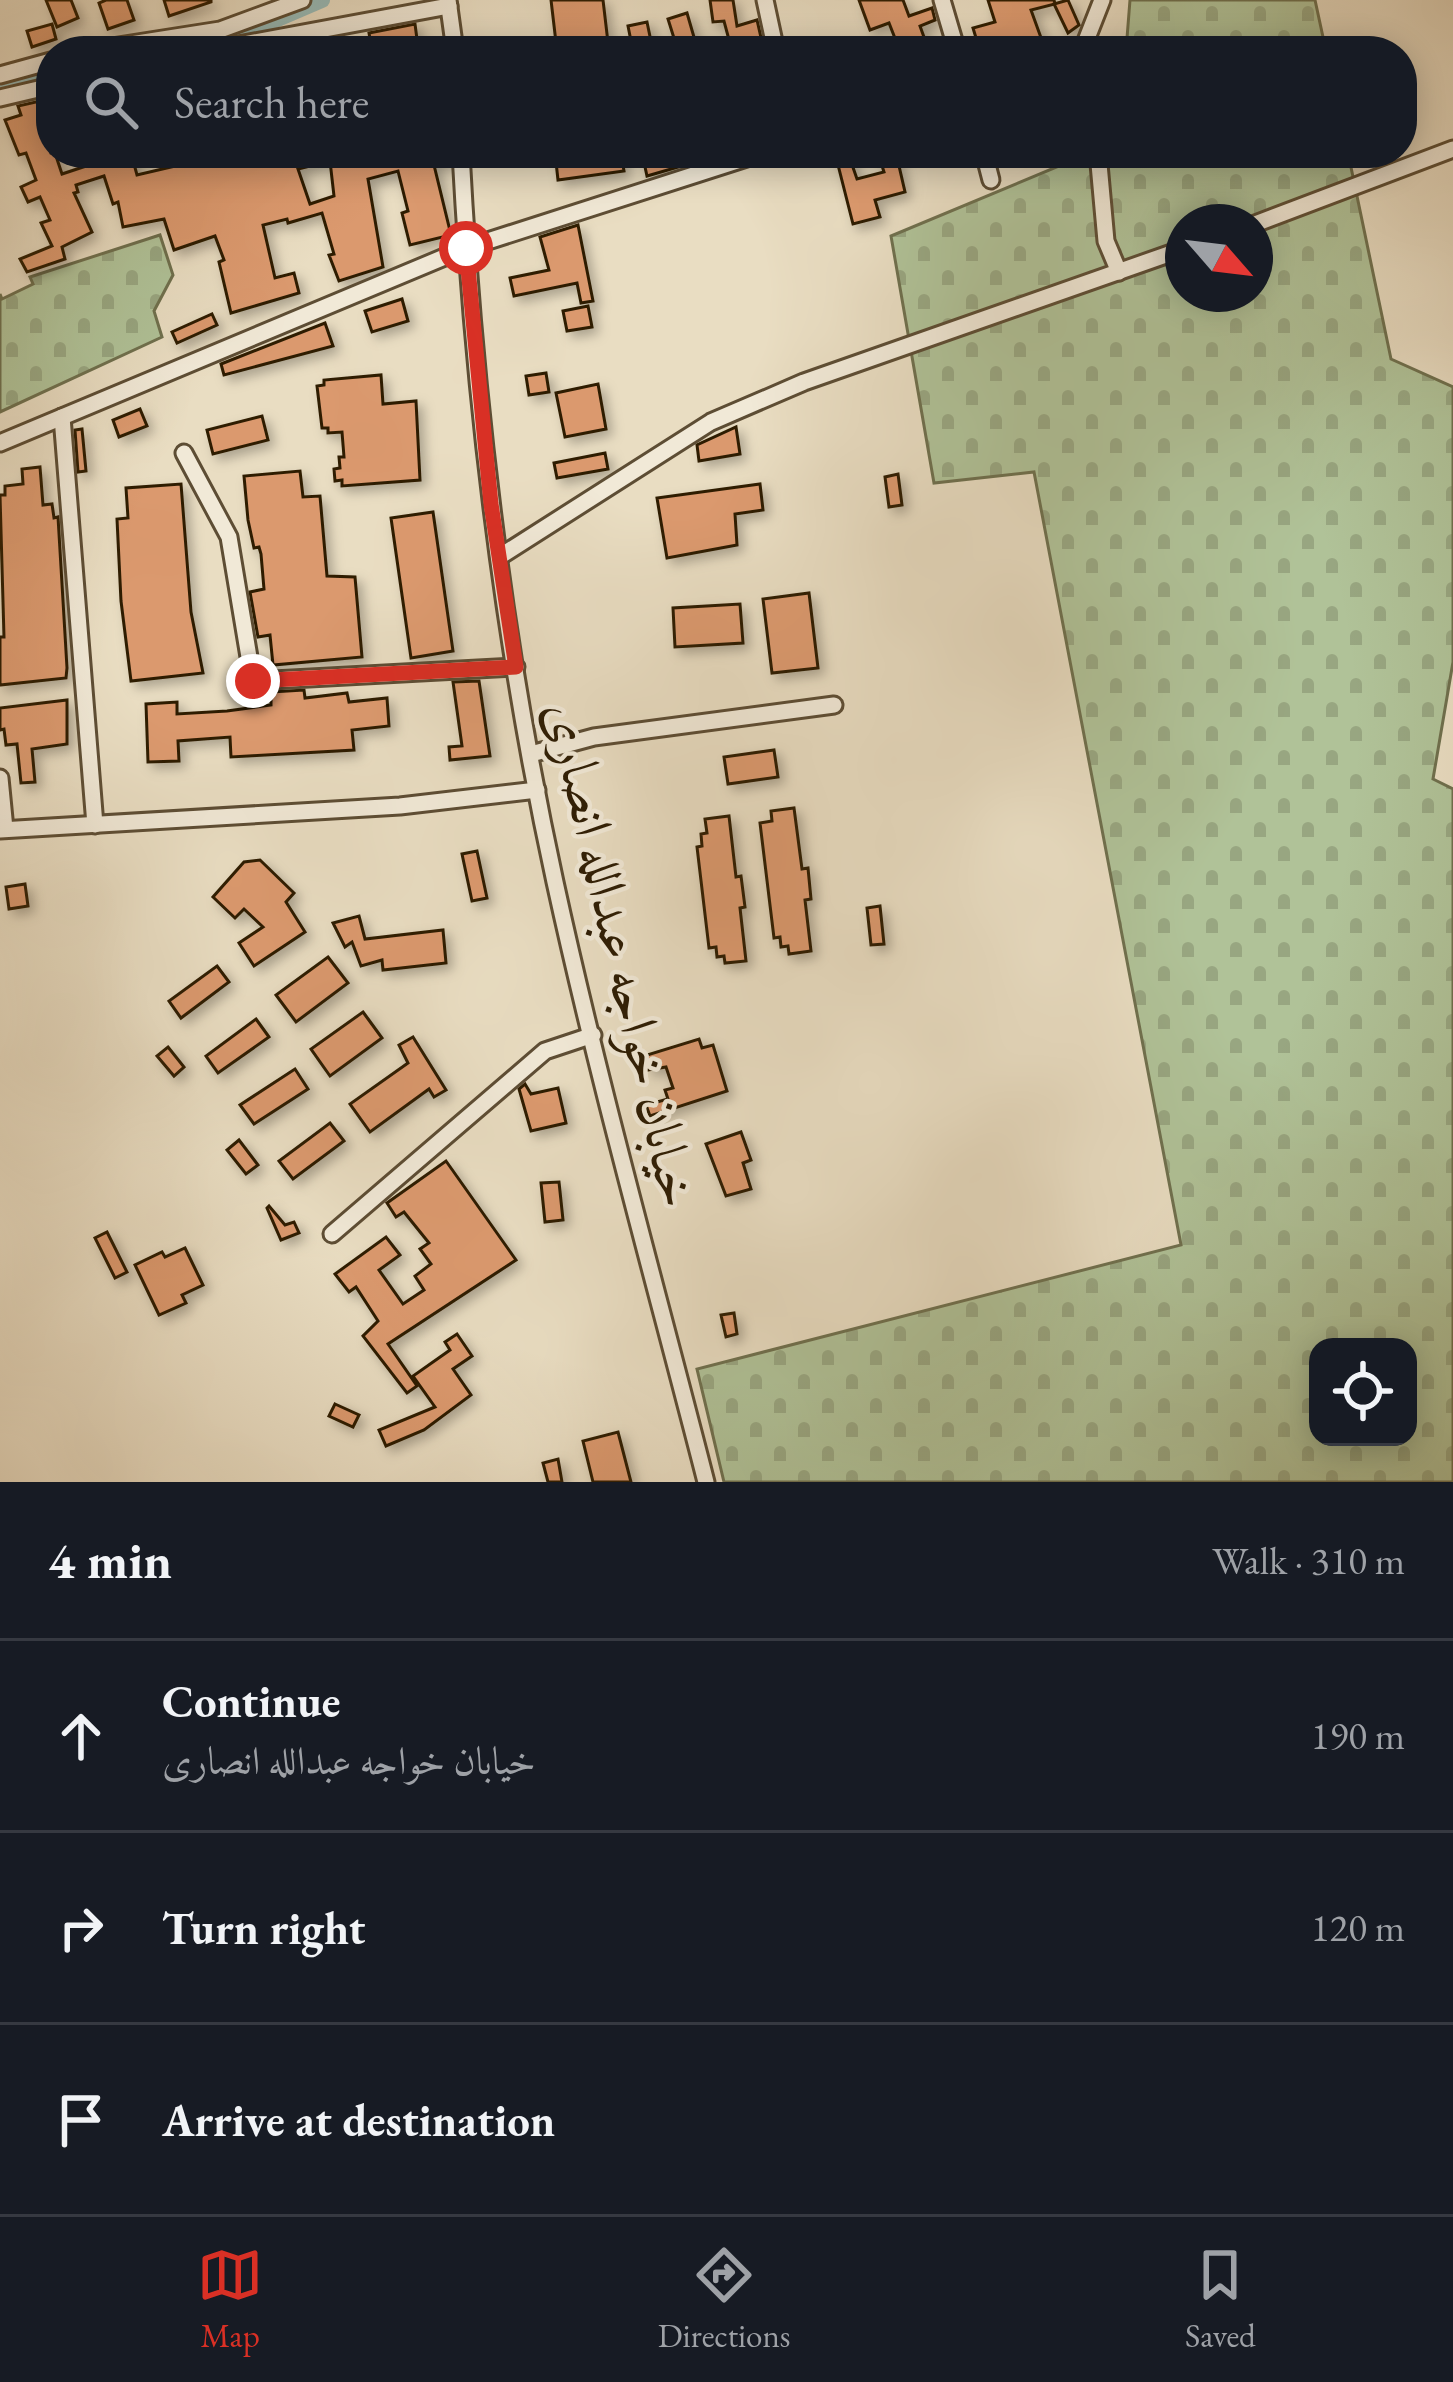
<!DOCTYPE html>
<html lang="en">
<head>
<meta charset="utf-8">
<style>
	:root { --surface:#171b24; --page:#20242c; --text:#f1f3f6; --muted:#9ea1a6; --line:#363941; --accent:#d93025 }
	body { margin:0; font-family:"EB Garamond",Amiri,serif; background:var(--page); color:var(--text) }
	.controls { position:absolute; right:36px; bottom:36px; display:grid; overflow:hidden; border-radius:24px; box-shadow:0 6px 30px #0003 }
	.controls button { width:108px; height:108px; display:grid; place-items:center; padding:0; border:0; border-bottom:3px solid var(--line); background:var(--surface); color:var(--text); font:60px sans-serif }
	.compass { position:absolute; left:1165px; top:204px; width:108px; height:108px; border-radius:50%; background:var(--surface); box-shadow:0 6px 30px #0003; rotate:118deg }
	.stop { position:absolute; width:36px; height:36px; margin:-27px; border:9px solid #d93025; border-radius:50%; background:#fff }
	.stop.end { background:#d93025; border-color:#fff; box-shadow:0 3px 12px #0008 }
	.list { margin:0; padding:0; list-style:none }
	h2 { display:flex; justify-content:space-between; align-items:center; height:156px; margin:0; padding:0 48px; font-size:51px }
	h2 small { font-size:39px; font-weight:400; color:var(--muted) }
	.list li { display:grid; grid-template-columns:78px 1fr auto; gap:36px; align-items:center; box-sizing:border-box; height:192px; padding:0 48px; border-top:3px solid var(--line) }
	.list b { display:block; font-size:45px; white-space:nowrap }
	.list p { margin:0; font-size:39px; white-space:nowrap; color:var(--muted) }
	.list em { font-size:39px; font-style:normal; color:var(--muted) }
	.icon { flex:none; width:66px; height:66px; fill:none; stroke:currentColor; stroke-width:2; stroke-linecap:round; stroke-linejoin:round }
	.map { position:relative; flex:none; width:1453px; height:1482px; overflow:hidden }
	.search { position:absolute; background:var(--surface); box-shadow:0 6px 30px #0003; left:36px; right:36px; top:36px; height:132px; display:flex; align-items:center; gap:30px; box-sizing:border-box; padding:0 42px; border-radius:48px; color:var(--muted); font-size:45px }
	.sheet { height:732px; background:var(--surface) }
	nav { display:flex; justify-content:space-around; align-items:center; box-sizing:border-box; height:168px; border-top:3px solid var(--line); background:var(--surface); font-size:33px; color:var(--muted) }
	nav a { display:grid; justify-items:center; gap:6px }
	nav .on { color:var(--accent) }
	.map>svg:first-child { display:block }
	.cemetery { fill:url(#cemetery-stones); stroke:#6f704e; stroke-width:3; fill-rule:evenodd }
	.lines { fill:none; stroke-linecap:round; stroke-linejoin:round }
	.canal { stroke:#98bbb8; stroke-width:16 }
	.building { fill:#db996e; stroke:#2e1d04; stroke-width:3; fill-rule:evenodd; filter:url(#shadow) }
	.minor-casing { stroke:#5d4d34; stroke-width:21 }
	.minor { stroke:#f1e9d7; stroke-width:15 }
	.route { stroke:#d93025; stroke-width:15 }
	.labels { text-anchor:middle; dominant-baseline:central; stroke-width:9; stroke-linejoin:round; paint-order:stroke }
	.street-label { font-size:54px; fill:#2e1d04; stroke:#f1e9d7 }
</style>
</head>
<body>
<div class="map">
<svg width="1453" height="1482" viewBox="0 0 1453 1482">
	<defs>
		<pattern id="cemetery-stones" width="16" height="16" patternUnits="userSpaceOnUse" patternTransform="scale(3)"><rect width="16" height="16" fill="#b0c298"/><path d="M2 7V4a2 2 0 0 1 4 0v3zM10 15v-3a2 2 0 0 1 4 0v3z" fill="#98a681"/></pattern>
		<filter id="shadow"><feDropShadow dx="5.5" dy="5.5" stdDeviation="6" flood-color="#0004"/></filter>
	</defs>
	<rect width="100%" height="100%" fill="#e9ddc2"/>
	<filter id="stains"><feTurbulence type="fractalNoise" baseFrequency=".00167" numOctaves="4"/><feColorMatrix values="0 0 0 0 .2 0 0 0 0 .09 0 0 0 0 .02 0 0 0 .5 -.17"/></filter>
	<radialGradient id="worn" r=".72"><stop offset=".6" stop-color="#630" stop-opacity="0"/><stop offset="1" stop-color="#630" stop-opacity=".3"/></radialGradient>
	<g class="cemetery">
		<polygon points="1130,0 1315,0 1326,51 1126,51"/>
		<path d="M1090 153H1348L1391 359 1453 387V662L1433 779 1453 789V1482H724L697 1369 1181 1245 1034 472 934 483 891 236ZM1183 222H1255V294H1183ZM1318 1347H1408V1437H1318Z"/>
		<polygon points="160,235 173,275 154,311 162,337 0,412 0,294 2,299 33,284 30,277"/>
	</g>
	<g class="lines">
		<g class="canal">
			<polyline points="178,51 221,43 322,0"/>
			<polyline points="0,86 51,76"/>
		</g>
	</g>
	<g class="building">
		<polygon points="46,0 71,0 78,18 57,27"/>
		<polygon points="106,0 127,0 134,20 108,29 99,3"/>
		<polygon points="164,0 211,0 211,2 169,16"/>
		<polygon points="551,0 603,0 609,51 557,51"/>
		<polygon points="710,0 733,0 737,26 757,20 762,42 732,51 724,21 713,22"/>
		<polygon points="859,0 903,0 909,16 932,8 935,20 920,26 929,51 900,51 889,23 870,30"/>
		<polygon points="988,0 1054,0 1055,4 1031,10 1044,46 1017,51 1014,42 980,51 973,28 995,22"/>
		<polygon points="1068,0 1079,25 1068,33 1054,4"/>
		<polygon points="687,13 698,51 678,51 668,19"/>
		<polygon points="647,22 653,51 633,51 628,26"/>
		<polygon points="52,24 56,39 32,47 27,31"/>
		<polygon points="415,24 418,47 372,51 369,33"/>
		<path d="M49 99 51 115 44 118 51 153H55L62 174 86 166 84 162 104 153H131L137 175 175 166 174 161 197 153H272L273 157 289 153H344L345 164 371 157 370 153H449V161L434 165 451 235 410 245 402 213 408 211 398 171 368 179 383 267 339 281 329 255 334 254 322 213 288 223 287 219 263 225 275 278 294 273 299 293 231 313 219 262 224 260 215 236 174 250 164 219 123 227 118 202 113 204 104 176 76 185 78 192 74 193 92 232 62 247 65 259 27 272 20 259 52 246 41 223 50 220 40 197 28 202 21 187 36 180 26 153 19 155 5 120 21 115 18 106ZM330 161 334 196 310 204 298 169Z"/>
		<polygon points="555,153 621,153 624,171 558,180"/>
		<polygon points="642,153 682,153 685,165 647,176"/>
		<polygon points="835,153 848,153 857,179 884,172 878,153 896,153 905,192 875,200 880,217 853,224"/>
		<polygon points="578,225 593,301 581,303 577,283 514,296 510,278 549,270 540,237"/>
		<polygon points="402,299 408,321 372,332 365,311"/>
		<polygon points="588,306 592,327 567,331 563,311"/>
		<polygon points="212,314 217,325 177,343 172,332"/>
		<polygon points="325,323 333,346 224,375 221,364"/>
		<polygon points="546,373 549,392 529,395 526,376"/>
		<polygon points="381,375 383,404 416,401 420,480 342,486 342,480 335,481 334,469 340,468 339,457 344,457 342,432 328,433 328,428 322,428 317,386 324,385 324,380"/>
		<polygon points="598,384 606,429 565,437 556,393"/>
		<polygon points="140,409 147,426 119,437 113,420"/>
		<polygon points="262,416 268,440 213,454 207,430"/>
		<polygon points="736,427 740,454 699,461 697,445"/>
		<polygon points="82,429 86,471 78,472 75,430"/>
		<polygon points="605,453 608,469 557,478 554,463"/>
		<polygon points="40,467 43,505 52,504 54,518 58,517 67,668 66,678 0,685 0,637 4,637 0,495 5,495 5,486 23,484 22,469"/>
		<polygon points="300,471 303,497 320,496 327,576 355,577 362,657 273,665 270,635 258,637 250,592 264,589 261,554 259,547 254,548 248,520 244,476"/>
		<polygon points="898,474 902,505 889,507 885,477"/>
		<polygon points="181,484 191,612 203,673 131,681 121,601 117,519 128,518 126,488"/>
		<polygon points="760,484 763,510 735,514 737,545 667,558 657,498"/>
		<polygon points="433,512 453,651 411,658 391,518"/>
		<polygon points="809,593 818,668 772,673 763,599"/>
		<polygon points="740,604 743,643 675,647 673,608"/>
		<polygon points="479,681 490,756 450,760 449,747 462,746 453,682"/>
		<polygon points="304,690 305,698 347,693 349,702 387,698 389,726 352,730 354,750 231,757 230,737 178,741 179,761 148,762 146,704 177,702 177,714 227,711 271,705 271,692"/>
		<polygon points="67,700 67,744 32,749 35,782 21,783 17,744 6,745 4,729 0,730 0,708"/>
		<polygon points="774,750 778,777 728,784 724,757"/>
		<polygon points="794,808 802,869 808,868 811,899 805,900 811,951 789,954 788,946 781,947 780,937 774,938 760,823 772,821 771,811"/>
		<polygon points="729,816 736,877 741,876 745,907 740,908 746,961 725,963 724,956 717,957 716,947 709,948 697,847 702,846 701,834 707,833 705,819"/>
		<polygon points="477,851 487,898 472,901 462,854"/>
		<polygon points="260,860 294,893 286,902 305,932 254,966 239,943 263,927 244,909 235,918 213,897 244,862"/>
		<polygon points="25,884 28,906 9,909 6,887"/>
		<polygon points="880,906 884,944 871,945 867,908"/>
		<polygon points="359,916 365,939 443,930 446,963 383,970 382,960 361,966 352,942 345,947 333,923"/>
		<polygon points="328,957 348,983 296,1022 276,995"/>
		<polygon points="217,966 229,982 181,1018 169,1001"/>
		<polygon points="363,1012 382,1038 330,1076 311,1049"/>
		<polygon points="256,1019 269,1037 218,1073 206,1056"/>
		<polygon points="413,1037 446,1090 434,1097 429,1089 370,1132 350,1104 408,1063 399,1045"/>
		<polygon points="699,1039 702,1048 713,1045 727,1091 650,1116 646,1105 668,1099 665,1090 673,1088 666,1067 648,1070 647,1055"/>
		<polygon points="168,1047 184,1067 174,1076 157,1056"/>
		<polygon points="295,1069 308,1089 254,1124 240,1105"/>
		<polygon points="525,1084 531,1094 558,1088 566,1123 531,1131 519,1089"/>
		<polygon points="330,1123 344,1141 293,1179 279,1161"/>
		<polygon points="741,1132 751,1160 743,1163 751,1189 726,1196 706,1144"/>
		<polygon points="239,1140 258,1165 246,1174 227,1150"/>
		<polygon points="446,1161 516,1260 388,1344 417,1386 407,1393 363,1336 378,1321 356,1287 349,1292 335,1274 386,1237 400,1255 379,1270 403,1304 424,1290 415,1276 431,1264 420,1249 429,1243 404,1212 396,1217 387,1203"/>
		<polygon points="559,1182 563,1220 545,1222 541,1183"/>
		<polygon points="269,1206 285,1225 294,1222 299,1233 281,1240 267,1208"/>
		<polygon points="107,1232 127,1272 115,1278 95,1238"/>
		<polygon points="185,1248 203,1285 182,1295 186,1303 159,1315 135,1265 162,1252 165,1257"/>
		<polygon points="734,1313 737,1334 726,1337 721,1315"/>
		<polygon points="457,1334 472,1356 453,1369 471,1395 424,1430 386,1446 379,1430 435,1407 413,1376 450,1350 445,1342"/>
		<polygon points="335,1404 359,1415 353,1427 329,1416"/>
		<polygon points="618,1432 631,1482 593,1482 583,1441"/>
		<polygon points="558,1459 562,1482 548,1482 543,1463"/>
	</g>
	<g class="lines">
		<g class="minor-casing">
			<g id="minor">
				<polyline points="448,0 455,51"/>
				<polyline points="765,0 776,51"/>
				<polyline points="942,0 957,51"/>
				<polyline points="86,51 220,30 302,0"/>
				<polyline points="206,51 449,6"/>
				<polyline points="1082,51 1102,0"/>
				<polyline points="0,75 51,61"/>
				<polyline points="0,98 51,86"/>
				<path d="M461 153C474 397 503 643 555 882 599 1084 655 1283 706 1482"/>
				<polyline points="984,153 991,180"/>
				<polyline points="1098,153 1106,241 1119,272"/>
				<polyline points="1255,224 1453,149"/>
				<polyline points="62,417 95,825"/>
				<polyline points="0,443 466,248 762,153"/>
				<polyline points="184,453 229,537 253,681 516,667"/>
				<polyline points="499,557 711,422 804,382 1183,249"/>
				<polyline points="531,754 594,737 834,705"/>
				<polyline points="0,778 5,829"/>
				<polyline points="0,830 400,806 537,790"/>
				<polyline points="332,1234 545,1051 593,1035"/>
			</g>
		</g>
		<use href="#minor" class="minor"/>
	</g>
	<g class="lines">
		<polyline class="route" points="253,681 516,667 491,504 466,248"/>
	</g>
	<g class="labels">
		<g class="street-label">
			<text transform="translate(623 954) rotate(77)">خیابان خواجه عبدالله انصاری</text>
		</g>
	</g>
	<rect width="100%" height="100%" filter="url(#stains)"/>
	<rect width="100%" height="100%" fill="url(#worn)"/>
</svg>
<div class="controls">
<button><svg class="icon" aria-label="locate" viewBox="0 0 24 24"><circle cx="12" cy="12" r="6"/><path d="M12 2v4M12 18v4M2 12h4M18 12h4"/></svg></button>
</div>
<svg class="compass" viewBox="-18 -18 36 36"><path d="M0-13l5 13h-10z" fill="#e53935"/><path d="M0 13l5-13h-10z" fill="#9ea1a6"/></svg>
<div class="stop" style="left:466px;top:248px"></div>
<div class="stop end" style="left:253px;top:681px"></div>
<div class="search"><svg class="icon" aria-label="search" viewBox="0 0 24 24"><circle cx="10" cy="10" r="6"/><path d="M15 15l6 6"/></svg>Search here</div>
</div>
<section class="sheet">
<h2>4 min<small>Walk · 310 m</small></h2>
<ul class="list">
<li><svg class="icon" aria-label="ahead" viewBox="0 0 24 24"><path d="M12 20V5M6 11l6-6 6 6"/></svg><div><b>Continue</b><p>خیابان خواجه عبدالله انصاری</p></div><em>190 m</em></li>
<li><svg class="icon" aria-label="right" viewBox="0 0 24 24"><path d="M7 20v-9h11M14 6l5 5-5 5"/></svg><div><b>Turn right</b></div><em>120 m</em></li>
<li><svg class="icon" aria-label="arrive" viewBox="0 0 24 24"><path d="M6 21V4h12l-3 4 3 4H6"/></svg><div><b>Arrive at destination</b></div></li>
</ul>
</section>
<nav>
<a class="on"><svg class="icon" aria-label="map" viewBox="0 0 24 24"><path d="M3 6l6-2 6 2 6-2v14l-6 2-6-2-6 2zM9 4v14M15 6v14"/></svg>Map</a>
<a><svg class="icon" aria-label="directions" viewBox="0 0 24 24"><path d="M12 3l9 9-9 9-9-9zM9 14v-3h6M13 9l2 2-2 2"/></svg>Directions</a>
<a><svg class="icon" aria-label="saved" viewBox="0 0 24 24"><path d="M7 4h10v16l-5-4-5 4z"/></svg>Saved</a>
</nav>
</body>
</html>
